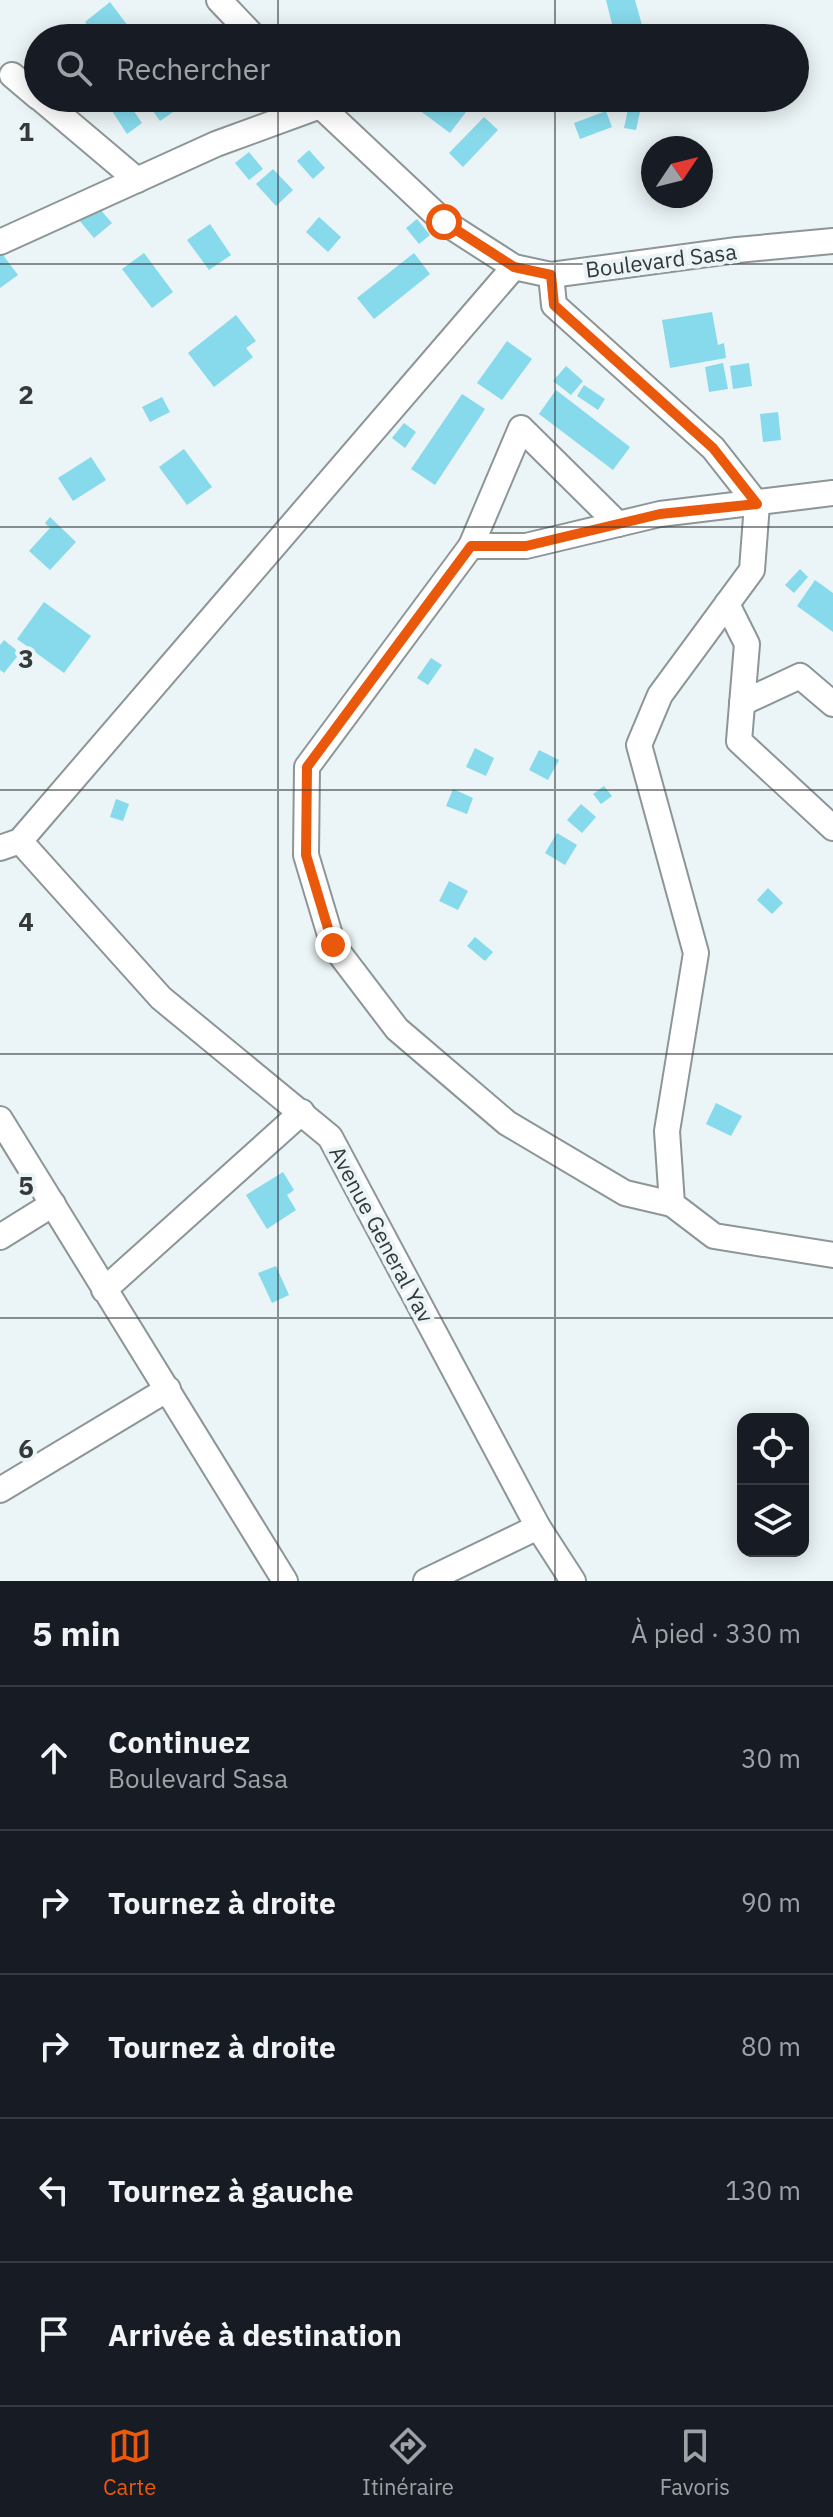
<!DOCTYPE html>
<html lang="fr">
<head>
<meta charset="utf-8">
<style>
	:root { --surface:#171b24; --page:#20242c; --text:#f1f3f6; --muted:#9ea1a6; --line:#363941; --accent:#ea580c }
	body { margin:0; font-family:"IBM Plex Sans",sans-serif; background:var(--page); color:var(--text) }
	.controls { position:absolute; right:24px; bottom:24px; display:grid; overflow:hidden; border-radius:16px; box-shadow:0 4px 20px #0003 }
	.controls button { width:72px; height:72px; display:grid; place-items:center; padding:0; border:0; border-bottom:2px solid var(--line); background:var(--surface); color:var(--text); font:40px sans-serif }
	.compass { position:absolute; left:641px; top:136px; width:72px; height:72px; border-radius:50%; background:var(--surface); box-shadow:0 4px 20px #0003; rotate:55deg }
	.stop { position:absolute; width:24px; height:24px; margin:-18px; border:6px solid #ea580c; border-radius:50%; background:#fff }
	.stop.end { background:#ea580c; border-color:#fff; box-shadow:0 2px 8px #0008 }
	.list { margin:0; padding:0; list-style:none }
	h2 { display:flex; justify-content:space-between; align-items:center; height:104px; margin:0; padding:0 32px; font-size:34px }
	h2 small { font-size:26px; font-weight:400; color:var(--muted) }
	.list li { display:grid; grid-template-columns:52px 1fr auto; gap:24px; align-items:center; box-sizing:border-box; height:144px; padding:0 32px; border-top:2px solid var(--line) }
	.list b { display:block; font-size:30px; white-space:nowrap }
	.list p { margin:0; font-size:26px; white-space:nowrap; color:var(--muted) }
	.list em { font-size:26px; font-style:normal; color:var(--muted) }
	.icon { flex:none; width:44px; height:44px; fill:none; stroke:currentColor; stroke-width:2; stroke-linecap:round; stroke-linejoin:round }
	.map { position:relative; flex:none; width:833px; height:1581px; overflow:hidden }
	.search { position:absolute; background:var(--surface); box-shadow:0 4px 20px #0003; left:24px; right:24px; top:24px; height:88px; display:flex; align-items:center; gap:20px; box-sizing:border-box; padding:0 28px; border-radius:44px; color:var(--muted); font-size:30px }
	.sheet { height:824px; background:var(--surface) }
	nav { display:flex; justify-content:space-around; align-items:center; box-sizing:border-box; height:112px; border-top:2px solid var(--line); background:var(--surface); font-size:22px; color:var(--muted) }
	nav a { display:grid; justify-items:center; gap:4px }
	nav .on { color:var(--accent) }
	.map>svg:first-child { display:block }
	.building { fill:#86daeb }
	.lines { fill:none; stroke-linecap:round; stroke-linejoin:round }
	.minor-casing { stroke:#8d9597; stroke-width:28 }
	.minor { stroke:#fff; stroke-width:24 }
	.route { stroke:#ea580c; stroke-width:10 }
	.grid { fill:none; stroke:#35393a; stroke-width:2; stroke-opacity:0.55 }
	.labels { text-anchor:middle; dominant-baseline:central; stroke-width:8; stroke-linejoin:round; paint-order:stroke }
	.street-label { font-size:22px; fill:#35393a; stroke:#ebf4f6 }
	.grid-label { font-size:26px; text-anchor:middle; font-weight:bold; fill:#35393a; stroke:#ebf4f6; stroke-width:8; stroke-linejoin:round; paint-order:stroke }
</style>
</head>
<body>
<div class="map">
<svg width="833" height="1581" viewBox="0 0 833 1581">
	<rect width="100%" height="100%" fill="#ebf4f6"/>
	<g class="building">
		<polygon points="606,0 635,0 642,25 614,32"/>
		<polygon points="110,2 137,38 97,38 85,22"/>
		<polygon points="331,24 341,34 336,38 315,38"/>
		<polygon points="149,98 187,98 189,101 160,121 146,101"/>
		<polygon points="403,98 456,98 469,108 450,133"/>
		<polygon points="127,101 142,123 127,134 112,111"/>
		<polygon points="628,109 640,112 636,130 624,128"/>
		<polygon points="606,111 612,127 580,139 574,123"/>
		<polygon points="484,117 498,130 463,167 449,153"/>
		<polygon points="309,150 325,168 313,179 297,161"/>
		<polygon points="249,152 263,169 249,180 235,163"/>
		<polygon points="273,169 293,190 276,206 256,184"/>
		<polygon points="91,199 112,223 94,238 74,214"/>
		<polygon points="319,217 341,237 328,252 306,232"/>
		<polygon points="417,219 430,235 419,244 406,228"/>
		<polygon points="210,224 231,255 209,270 187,240"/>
		<polygon points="0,251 18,275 0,288"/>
		<polygon points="144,253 173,292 152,308 122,269"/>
		<polygon points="414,253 430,274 374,319 357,298"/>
		<polygon points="712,312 718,345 724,343 726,358 670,368 662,320"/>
		<polygon points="236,315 256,341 246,348 253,357 214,387 188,353"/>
		<polygon points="507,341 532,359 502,400 477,383"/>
		<polygon points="723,363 728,389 709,392 705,367"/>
		<polygon points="749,363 752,386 733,389 730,366"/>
		<polygon points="566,366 583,381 571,395 553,381"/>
		<polygon points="584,385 605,399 598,410 577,396"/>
		<polygon points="556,390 630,447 613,470 539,414"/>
		<polygon points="462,394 485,409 435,485 411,469"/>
		<polygon points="162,397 170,412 150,422 142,407"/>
		<polygon points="778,412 781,440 763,442 760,414"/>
		<polygon points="404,423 416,432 405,448 392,438"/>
		<polygon points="184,449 212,487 187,505 159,467"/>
		<polygon points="91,457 106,480 73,501 58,478"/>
		<polygon points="50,517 76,542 50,570 29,551 50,528 45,523"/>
		<polygon points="800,569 808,577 794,593 785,585"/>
		<polygon points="815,580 833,593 833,632 797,606"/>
		<polygon points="44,602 91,636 64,673 17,639"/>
		<polygon points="4,640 20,653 4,673 0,670 0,645"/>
		<polygon points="431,658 442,665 428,685 417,678"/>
		<polygon points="475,748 494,758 486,776 466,767"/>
		<polygon points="539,750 559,760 548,780 529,770"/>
		<polygon points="604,786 612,796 601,804 593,794"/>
		<polygon points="453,789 473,798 467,814 446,806"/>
		<polygon points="116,799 129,804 123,821 110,817"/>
		<polygon points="581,804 596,817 582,833 567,820"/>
		<polygon points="557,833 577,845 565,865 545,853"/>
		<polygon points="449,881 468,891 458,910 439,901"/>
		<polygon points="768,888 783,903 772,914 757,900"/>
		<polygon points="475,937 493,952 485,961 467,946"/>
		<polygon points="716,1103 742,1116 731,1136 706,1124"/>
		<polygon points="283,1172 294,1190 287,1195 296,1210 267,1229 246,1195"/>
		<polygon points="276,1266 289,1295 272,1303 258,1273"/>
	</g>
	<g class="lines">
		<g class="minor-casing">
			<g id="minor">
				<polyline points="219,0 255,38"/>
				<polyline points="12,75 38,97"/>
				<polyline points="40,98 137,180"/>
				<polyline points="312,98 444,222 514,267 551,275 737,250 833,241"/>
				<polyline points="0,242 216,144 320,106"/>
				<polyline points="551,275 554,305 713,448 757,504 752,570 660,695 639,745 696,953 667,1131 672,1204 714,1236 833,1255"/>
				<polyline points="471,546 521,428 618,524"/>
				<polyline points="727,604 747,644 739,741 833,828"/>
				<polyline points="742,703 800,676 833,704"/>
				<polyline points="20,841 161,998 330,1137 538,1527 573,1581"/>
				<polyline points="0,848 20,841 514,267"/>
				<polyline points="0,1119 285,1581"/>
				<polyline points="672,1204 625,1193 507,1123 397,1029 333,945 306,855 307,767 471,546 526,546 660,514 833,493"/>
				<polyline points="0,1237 53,1204"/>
				<polyline points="104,1290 302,1112"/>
				<polyline points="0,1490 168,1389"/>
				<polyline points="426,1581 538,1527"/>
			</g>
		</g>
		<use href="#minor" class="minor"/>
	</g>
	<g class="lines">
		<polyline class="route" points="333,945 306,855 307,767 471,546 526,546 660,514 757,504 713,448 554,305 551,275 514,267 444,222"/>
	</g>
	<path class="grid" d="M278 0V38M555 0V38M278 98V1581M555 98V1581M0 264H833M0 527H833M0 790H833M0 1054H833M0 1318H833"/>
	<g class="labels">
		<g class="street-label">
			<text transform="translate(661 260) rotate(-7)">Boulevard Sasa</text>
			<text transform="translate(382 1234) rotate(62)">Avenue General Yav</text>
		</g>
	</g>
	<g class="grid-label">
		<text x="26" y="141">1</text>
		<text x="26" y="404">2</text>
		<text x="26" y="668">3</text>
		<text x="26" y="931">4</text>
		<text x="26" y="1195">5</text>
		<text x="26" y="1458">6</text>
	</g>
</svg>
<div class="controls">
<button><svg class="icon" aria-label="locate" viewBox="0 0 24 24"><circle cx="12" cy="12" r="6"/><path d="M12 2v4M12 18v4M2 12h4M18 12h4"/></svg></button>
<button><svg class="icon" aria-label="layers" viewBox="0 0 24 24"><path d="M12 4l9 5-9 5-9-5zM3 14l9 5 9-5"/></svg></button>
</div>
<svg class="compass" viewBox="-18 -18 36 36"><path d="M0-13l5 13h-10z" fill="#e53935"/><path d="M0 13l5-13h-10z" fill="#9ea1a6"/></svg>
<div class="stop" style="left:444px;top:222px"></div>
<div class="stop end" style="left:333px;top:945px"></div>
<div class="search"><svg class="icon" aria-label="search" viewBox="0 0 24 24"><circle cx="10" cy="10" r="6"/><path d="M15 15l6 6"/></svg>Rechercher</div>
</div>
<section class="sheet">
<h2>5 min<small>À pied · 330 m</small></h2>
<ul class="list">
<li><svg class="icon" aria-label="ahead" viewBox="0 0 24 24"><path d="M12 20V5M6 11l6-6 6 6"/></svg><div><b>Continuez</b><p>Boulevard Sasa</p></div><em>30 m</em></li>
<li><svg class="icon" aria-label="right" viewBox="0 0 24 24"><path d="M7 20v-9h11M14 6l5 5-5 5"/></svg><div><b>Tournez à droite</b></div><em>90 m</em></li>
<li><svg class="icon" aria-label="right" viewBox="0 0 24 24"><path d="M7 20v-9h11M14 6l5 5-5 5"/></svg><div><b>Tournez à droite</b></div><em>80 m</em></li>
<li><svg class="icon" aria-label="left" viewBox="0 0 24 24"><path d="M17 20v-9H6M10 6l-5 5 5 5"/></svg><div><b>Tournez à gauche</b></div><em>130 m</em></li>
<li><svg class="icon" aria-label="arrive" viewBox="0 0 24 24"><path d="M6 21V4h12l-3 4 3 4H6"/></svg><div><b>Arrivée à destination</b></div></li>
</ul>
</section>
<nav>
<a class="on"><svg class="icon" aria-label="map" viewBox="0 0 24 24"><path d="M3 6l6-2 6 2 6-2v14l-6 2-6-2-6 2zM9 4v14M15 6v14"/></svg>Carte</a>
<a><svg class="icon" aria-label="directions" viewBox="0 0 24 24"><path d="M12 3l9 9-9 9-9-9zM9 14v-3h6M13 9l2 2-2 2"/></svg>Itinéraire</a>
<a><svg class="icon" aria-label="saved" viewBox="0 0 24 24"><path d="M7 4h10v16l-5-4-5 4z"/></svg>Favoris</a>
</nav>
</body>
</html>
